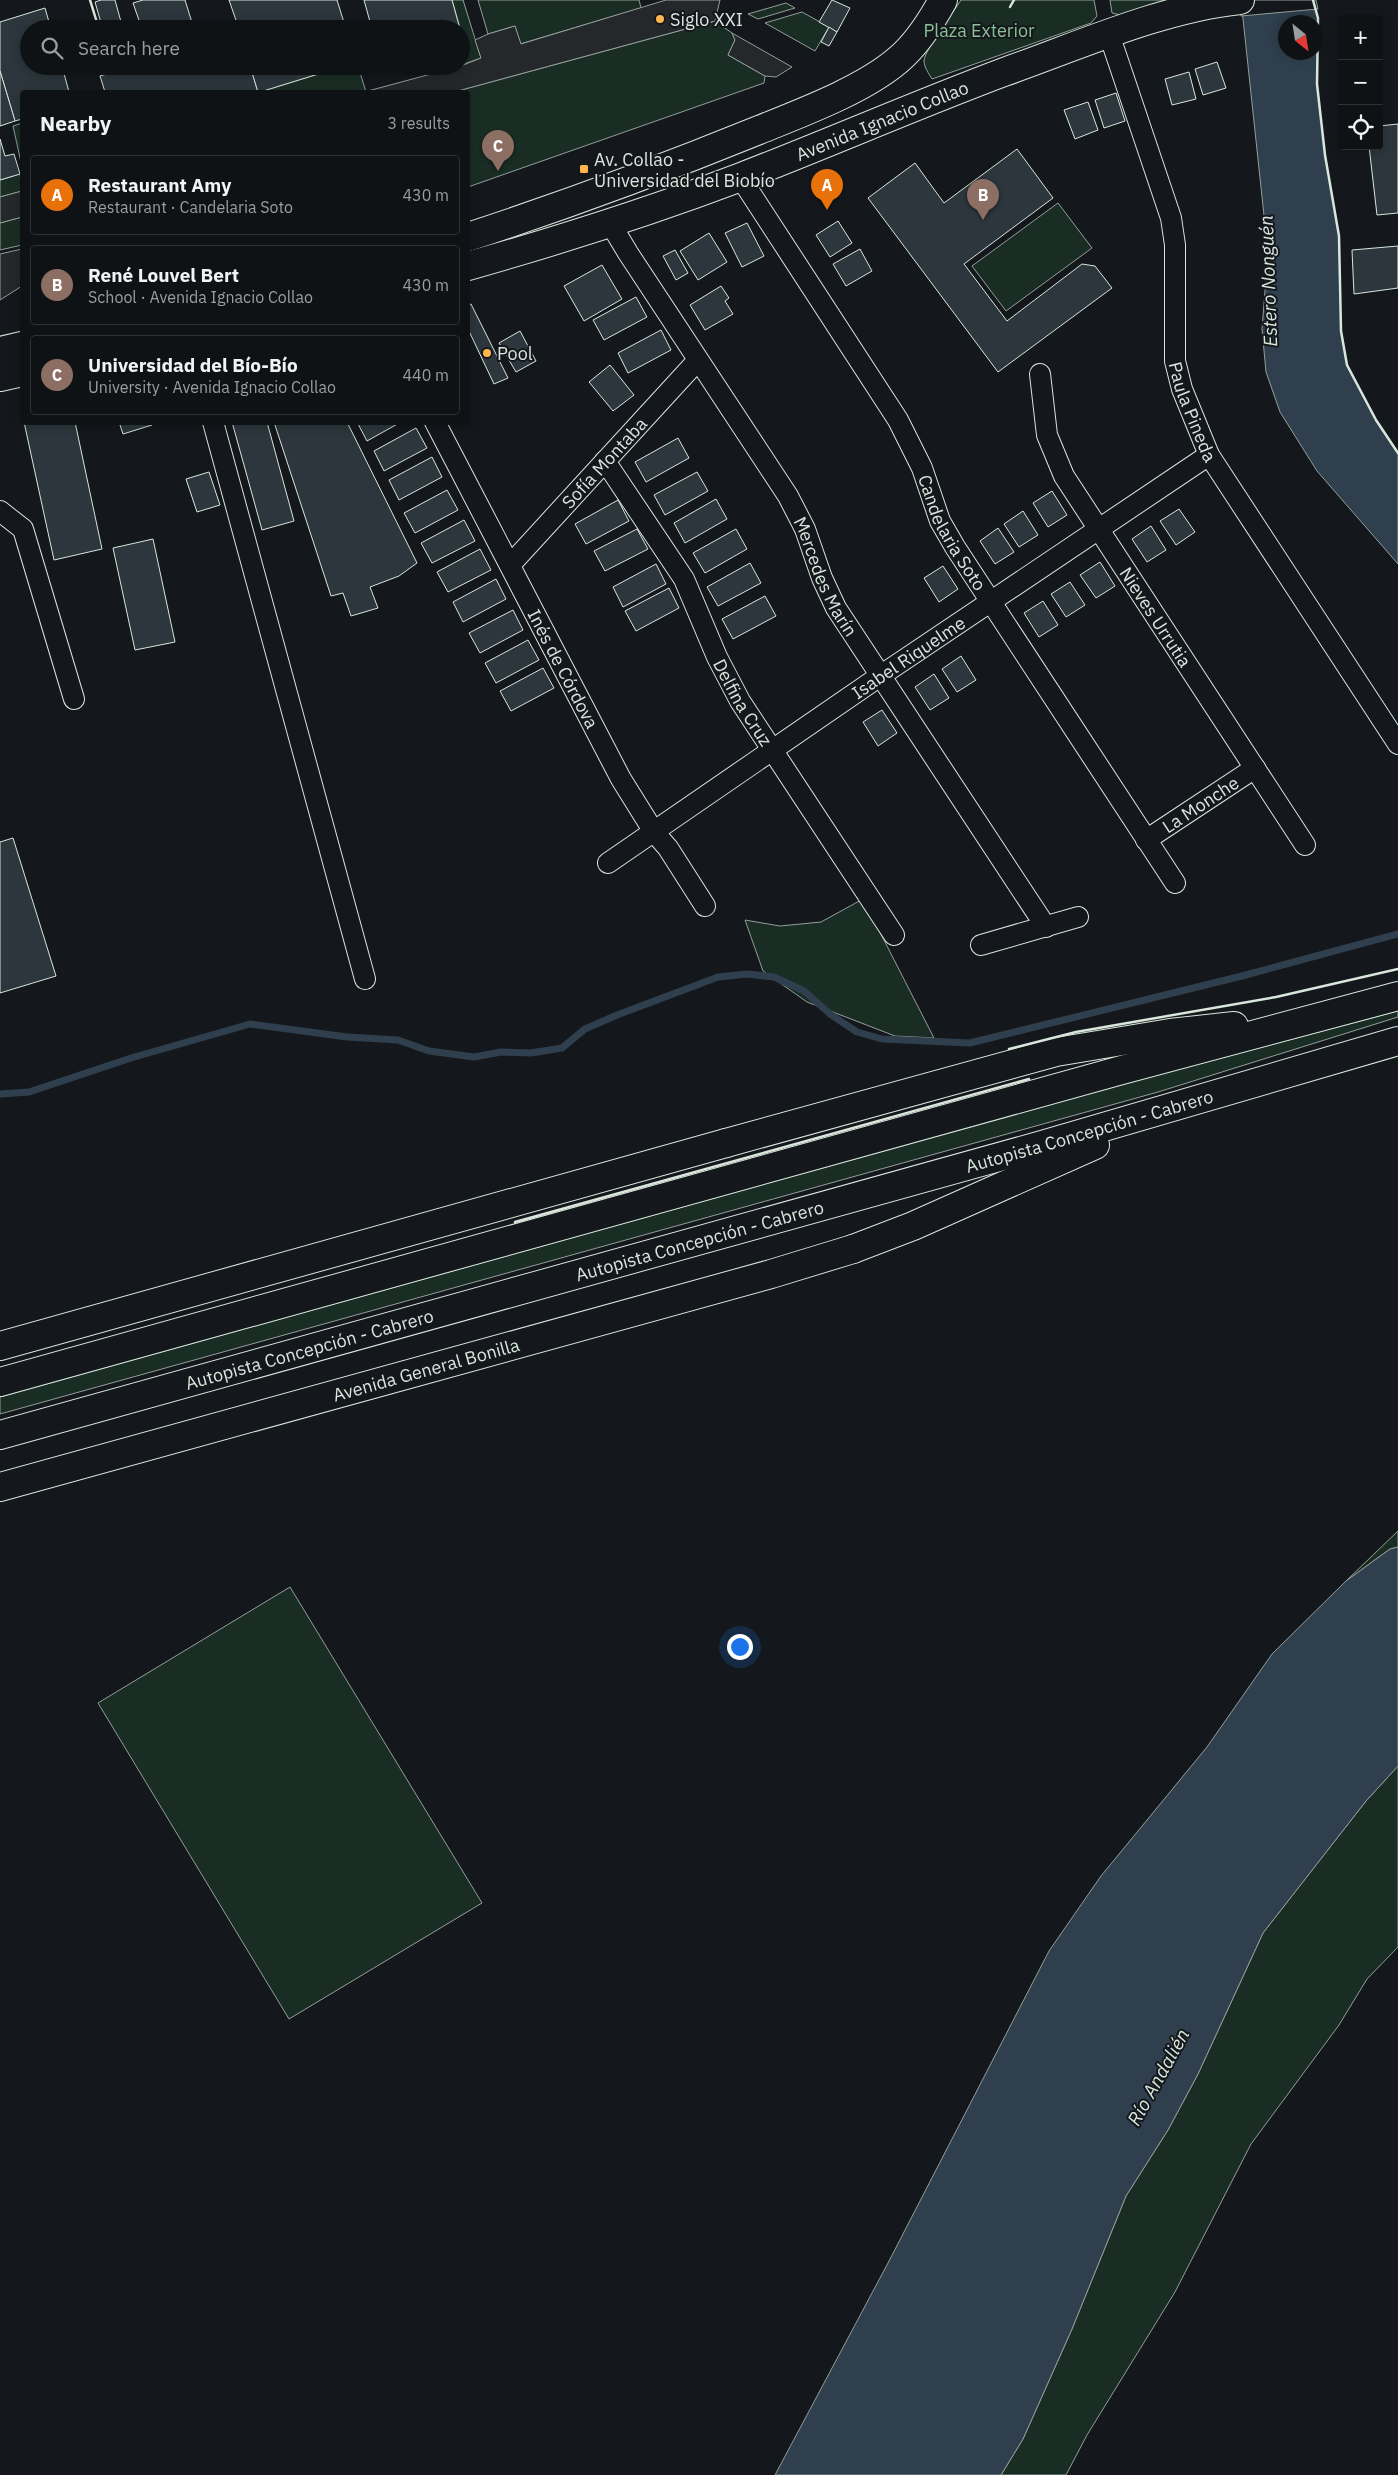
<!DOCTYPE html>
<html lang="en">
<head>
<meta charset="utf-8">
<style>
	:root { --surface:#0f1215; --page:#1d2022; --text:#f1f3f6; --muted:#9b9ea0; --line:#2f3234; --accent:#ffb74d }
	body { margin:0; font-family:"IBM Plex Sans",sans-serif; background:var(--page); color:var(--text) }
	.controls { position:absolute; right:15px; top:15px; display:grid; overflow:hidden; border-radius:5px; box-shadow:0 2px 12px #0003 }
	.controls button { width:45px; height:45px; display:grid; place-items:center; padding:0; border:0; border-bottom:1px solid var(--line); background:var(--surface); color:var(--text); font:25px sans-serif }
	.compass { position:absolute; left:1278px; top:15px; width:45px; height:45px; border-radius:50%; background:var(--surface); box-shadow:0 2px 12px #0003; rotate:150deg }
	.you { position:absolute; left:739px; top:1646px; width:18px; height:18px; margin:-12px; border:4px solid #fff; border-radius:50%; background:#1a73e8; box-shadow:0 0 0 8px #1a73e833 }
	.badge { display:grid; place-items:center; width:32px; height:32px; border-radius:50%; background:var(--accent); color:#fff; font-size:16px; font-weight:700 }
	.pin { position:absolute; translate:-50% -41px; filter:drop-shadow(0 1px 2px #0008) }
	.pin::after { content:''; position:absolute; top:26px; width:18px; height:15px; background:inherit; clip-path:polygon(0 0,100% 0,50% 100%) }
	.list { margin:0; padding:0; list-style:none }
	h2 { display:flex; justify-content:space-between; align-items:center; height:65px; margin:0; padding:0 20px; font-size:21px }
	h2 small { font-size:16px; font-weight:400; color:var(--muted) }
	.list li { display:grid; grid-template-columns:32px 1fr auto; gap:15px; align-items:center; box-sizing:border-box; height:80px; margin:0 10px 10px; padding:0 10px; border:1px solid var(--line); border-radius:5px }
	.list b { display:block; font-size:19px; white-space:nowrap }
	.list p { margin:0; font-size:16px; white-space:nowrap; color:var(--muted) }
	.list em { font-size:16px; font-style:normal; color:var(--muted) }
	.icon { flex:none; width:28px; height:28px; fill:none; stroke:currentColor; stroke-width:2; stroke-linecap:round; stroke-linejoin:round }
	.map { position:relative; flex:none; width:1398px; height:2475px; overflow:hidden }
	.search { position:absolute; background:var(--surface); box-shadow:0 2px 12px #0003; left:20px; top:20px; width:450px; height:55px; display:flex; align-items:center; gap:12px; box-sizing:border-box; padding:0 18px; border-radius:28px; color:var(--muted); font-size:19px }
	.panel { position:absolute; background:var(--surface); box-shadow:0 2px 12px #0003; left:20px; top:90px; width:450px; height:335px; border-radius:5px }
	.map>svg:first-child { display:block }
	.green { fill:#1a2d24; stroke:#939e99 }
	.parking { fill:#24282b; stroke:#939e99 }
	.water { fill:#2f3f4d; stroke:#939e99; fill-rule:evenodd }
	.pier { fill:#14181c; stroke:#939e99 }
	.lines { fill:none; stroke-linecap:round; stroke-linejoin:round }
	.stream { stroke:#2f3f4d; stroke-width:7 }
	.building { fill:#2c363c; stroke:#d8e6dc }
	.street-casing { stroke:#d8e6dc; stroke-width:22 }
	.secondary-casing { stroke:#d8e6dc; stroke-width:30 }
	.highway-casing { stroke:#d8e6dc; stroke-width:30 }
	.street { stroke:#14181c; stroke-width:20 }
	.secondary { stroke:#14181c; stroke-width:28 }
	.highway { stroke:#14181c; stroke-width:28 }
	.wall { stroke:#d8e6dc; stroke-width:2.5 }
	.poi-dot { fill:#ffb74d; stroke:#14181c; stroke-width:2 }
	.labels { text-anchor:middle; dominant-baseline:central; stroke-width:4; stroke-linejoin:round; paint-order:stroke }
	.poi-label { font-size:18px; fill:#d8e6dc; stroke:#14181c; text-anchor:start }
	.park-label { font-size:18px; fill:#8ac095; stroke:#14181c }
	.street-label { font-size:18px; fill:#d8e6dc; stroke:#14181c }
	.water-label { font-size:19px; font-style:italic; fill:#d8e6dc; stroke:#14181c }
</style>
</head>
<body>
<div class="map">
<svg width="1398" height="2475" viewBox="0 0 1398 2475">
	<rect width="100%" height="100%" fill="#14181c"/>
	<g class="green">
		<polygon points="452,0 463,0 481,58 461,65 461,51 466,49"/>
		<polygon points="478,0 639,0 641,8 520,44 515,26 488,34"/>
		<path d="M961 0H1094L1097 16 1091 23 932 79C929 74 924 67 924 61 924 51 953 13 961 0Z"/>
		<polygon points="1110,0 1176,0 1125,16 1112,13"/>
		<polygon points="786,3 795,8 758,19 748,14"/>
		<polygon points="802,12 829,27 815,51 765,23"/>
		<polygon points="715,21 732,33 735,40 728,55 765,76 764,83 468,187 468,92 454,92"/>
		<polygon points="345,66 358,66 366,92 260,92"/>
		<polygon points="22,123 22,167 13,126"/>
		<polygon points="20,174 22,191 0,197 0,180"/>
		<polygon points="1058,203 1092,248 1006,311 972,266"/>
		<polygon points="22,217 22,245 0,250 0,223"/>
		<polygon points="863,899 934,1038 895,1036 807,1002 763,971 745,920 780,926 821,922"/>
		<polygon points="1398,1011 1398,1017 1158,1092 0,1414 0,1397 1153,1076"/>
		<polygon points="1398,1531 1398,1547 1390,1549 1346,1581"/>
		<polygon points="290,1587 482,1903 289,2019 98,1703"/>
		<polygon points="1398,1766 1398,1947 1367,1979 1339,2025 1251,2144 1175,2292 1087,2435 1066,2475 1001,2475 1023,2439 1072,2329 1126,2196 1168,2130 1198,2074 1263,1933 1366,1801"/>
	</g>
	<g class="parking">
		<polygon points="666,0 720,0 715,21 454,92 364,92 461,66 481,58 475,40 488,34 515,26 521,44"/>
		<polygon points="732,33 792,67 776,77 765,76 728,55 735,40"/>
		<polygon points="22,191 22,217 0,223 0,197"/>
		<polygon points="22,249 22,286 0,300 0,254"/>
	</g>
	<g class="water">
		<path d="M1241 0H1313L1318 18 1317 85 1325 155 1339 236 1341 331 1347 366 1376 420 1398 453V564L1317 471 1280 412 1266 372 1262 329 1268 253ZM1286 22H1316V52H1286Z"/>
		<polygon points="1398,1547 1398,1766 1366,1801 1263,1933 1198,2074 1168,2130 1126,2196 1072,2329 1023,2439 1001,2475 775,2475 888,2263 1049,1951 1101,1876 1207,1747 1272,1654 1346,1581 1390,1549"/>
	</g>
	<polygon class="pier" points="1239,0 1316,0 1318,9 1241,16"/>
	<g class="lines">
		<polyline class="stream" points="0,1094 29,1092 131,1058 250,1024 347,1037 398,1040 429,1051 474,1057 501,1052 531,1053 562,1048 585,1029 617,1015 718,977 747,974 774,977 804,991 830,1014 857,1032 882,1039 970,1043 1242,976 1398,934"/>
	</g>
	<g class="building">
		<polygon points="101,0 115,0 123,29 110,29 107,21 101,23 95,2"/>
		<polygon points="143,0 185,0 194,29 142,29 133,3"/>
		<polygon points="229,0 337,0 346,29 239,29"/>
		<polygon points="364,0 452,0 460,29 372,29"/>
		<polygon points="832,0 850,8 837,32 819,22"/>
		<polygon points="45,8 51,29 29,29 29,66 62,66 69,92 22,92 22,119 15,121 0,71 0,22"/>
		<polygon points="829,27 837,32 829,46 821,42"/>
		<polygon points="461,33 466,49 461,51"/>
		<polygon points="1217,62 1226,88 1203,95 1195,69"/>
		<polygon points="134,66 250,66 258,92 105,92 100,76"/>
		<polygon points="250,66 344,66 260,92 258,92"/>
		<polygon points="383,66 406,66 385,72"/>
		<polygon points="0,71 15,121 0,126"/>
		<polygon points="1189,72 1196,99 1172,105 1165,79"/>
		<polygon points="1116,93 1125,121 1104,128 1095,100"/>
		<polygon points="1088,102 1098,130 1075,139 1064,110"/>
		<polygon points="1398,124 1398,213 1377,215 1369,146 1379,146 1379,126"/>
		<polygon points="0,139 5,156 14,154 20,174 0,180"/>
		<polygon points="1017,149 1053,198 964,264 1007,321 1082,264 1095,266 1112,288 998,372 868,198 915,163 944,203"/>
		<polygon points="838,221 852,243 830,257 816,235"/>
		<polygon points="747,223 764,256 742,267 725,233"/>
		<polygon points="709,233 727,262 698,280 680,251"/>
		<polygon points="1398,246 1398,288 1354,294 1352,250"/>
		<polygon points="860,249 872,271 846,286 833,264"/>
		<polygon points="675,250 688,273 676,280 663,256"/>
		<polygon points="602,265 622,299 584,321 564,286"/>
		<polygon points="721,286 729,298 725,301 733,314 705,330 690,305"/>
		<polygon points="636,297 647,317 604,340 593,320"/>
		<polygon points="471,304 508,378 494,384 468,329 468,305"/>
		<polygon points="661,330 671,350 628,373 618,353"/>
		<polygon points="520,331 536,361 516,372 499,343"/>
		<polygon points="610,365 634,395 613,411 589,382"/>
		<polygon points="24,422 75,422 102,549 54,560"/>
		<polygon points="119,422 151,422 152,425 123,434"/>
		<polygon points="232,422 267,422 294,521 262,530"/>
		<polygon points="274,422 347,422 417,563 399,576 370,587 378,608 351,616 343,593 331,596"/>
		<polygon points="357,422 401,422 367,441"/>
		<polygon points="416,428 427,448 384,471 374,451"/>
		<polygon points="678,438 689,458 646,482 635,462"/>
		<polygon points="432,457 442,477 399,500 389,480"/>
		<polygon points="209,472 220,505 197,512 186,479"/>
		<polygon points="697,472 708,491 665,515 654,495"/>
		<polygon points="447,490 458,510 415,533 404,513"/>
		<polygon points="1052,491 1067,515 1048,527 1033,503"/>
		<polygon points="716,499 727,519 685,543 674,523"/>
		<polygon points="618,500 629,521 586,544 575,524"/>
		<polygon points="1179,509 1195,532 1176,545 1160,521"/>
		<polygon points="1023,511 1038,535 1019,547 1004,524"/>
		<polygon points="464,520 475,541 432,563 421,543"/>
		<polygon points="1151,526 1166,550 1147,562 1132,539"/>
		<polygon points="998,528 1014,552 995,564 980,541"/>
		<polygon points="637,529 648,549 605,571 594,551"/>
		<polygon points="736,529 747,549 705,573 693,553"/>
		<polygon points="153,539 175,642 135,650 113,548"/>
		<polygon points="480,549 491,570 448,592 437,572"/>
		<polygon points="1100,562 1115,586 1096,598 1080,575"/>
		<polygon points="750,563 761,583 718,606 707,587"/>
		<polygon points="656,564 666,584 623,607 613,587"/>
		<polygon points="943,566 958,589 939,602 924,578"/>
		<polygon points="496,579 506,599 463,622 453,602"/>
		<polygon points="1070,582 1085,605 1066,617 1051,594"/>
		<polygon points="669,588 679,608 636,631 625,611"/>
		<polygon points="765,596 776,616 733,639 722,619"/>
		<polygon points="1043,601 1058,625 1039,637 1024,613"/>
		<polygon points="513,610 523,630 480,653 469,633"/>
		<polygon points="528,640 539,660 496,683 485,663"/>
		<polygon points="961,656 976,680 957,692 942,669"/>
		<polygon points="543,668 554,688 511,711 500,691"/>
		<polygon points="934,674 949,698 930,710 915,687"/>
		<polygon points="882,710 897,733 878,746 863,722"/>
		<polygon points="13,838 56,976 0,993 0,842"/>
	</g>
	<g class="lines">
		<g class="street-casing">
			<g id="street">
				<path id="s1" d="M1109 34 1171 218 1175 245V361L1182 389 1209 455 1398 744"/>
				<path id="s2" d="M740 177 898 420 922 468 940 521 955 547 1175 883"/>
				<path id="s3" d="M610 223 628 253 788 496 805 529 822 578 836 608 1046 927"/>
				<path id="s4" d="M1040 374 1047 435 1064 476 1305 845"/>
				<polyline points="213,422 365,979"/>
				<path id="s5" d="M435 422 621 779 654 832 668 848 705 906"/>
				<path id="s6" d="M605 461 684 579 717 657 740 701 894 935"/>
				<polyline points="0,511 23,529 74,699"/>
				<path id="s7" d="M510 565 698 360"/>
				<path id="s8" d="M1146 840 1255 768"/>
				<path id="s9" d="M608 863 880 676 1209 455"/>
				<polyline points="981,945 1078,917"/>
			</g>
		</g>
		<g class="secondary-casing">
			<g id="secondary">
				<path d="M468 237C566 205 663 169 759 130 801 113 863 90 898 60 917 44 931 22 943 0"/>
				<path id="s10" d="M468 266C560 240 651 211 741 177 829 143 916 105 1004 72 1078 46 1162 8 1240 0"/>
				<polyline points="0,351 22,346"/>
				<polyline points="0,377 22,372"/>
				<polyline points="0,1346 726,1143"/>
				<path id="s11" d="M0 1487 771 1274 853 1249"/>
			</g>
		</g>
		<g class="highway-casing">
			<g id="highway">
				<polyline points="726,1143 1056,1052 1170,1033 1234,1026"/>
				<polyline points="853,1249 913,1226 1095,1145"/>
				<polyline points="0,1382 1118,1071 1398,996"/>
				<path id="s12" d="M0 1435 1042 1145 1398 1041"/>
			</g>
		</g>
		<use href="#street" class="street"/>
		<use href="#secondary" class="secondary"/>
		<use href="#highway" class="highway"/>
		<g class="wall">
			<polyline points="90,0 99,29"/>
			<polyline points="1313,0 1318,18 1317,84 1325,155 1339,236 1341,331 1347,365 1376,420 1398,453"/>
			<polyline points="1010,7 1014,0"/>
			<polyline points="111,66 113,72"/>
			<polyline points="1009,1049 1076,1032 1276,997 1398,969"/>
			<polyline points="515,1222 1029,1079"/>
		</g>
	</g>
	<g class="poi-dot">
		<circle cx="660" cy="19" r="5"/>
		<rect x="579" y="164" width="10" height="10" rx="2.5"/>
		<circle cx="487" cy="353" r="5"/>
	</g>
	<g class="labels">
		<g class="poi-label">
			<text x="670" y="19">Siglo XXI</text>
			<text x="594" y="159">Av. Collao -<tspan x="594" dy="21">Universidad del Biobío</tspan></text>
			<text x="497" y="353">Pool</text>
		</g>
		<g class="park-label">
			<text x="979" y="30">Plaza Exterior</text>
		</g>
		<g class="street-label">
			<text stroke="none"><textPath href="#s10" startOffset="439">Avenida Ignacio Collao</textPath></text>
			<text stroke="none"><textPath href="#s1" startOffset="391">Paula Pineda</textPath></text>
			<text stroke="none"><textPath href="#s7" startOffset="139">Sofía Montaba</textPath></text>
			<text stroke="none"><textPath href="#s2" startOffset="415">Candelaria Soto</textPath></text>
			<text stroke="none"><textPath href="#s3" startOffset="415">Mercedes Marín</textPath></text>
			<text stroke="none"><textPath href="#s4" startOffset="274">Nieves Urrutia</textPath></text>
			<text stroke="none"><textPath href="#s9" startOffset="364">Isabel Riquelme</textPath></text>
			<text stroke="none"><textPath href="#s5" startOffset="278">Inés de Córdova</textPath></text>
			<text stroke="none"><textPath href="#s6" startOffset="279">Delfina Cruz</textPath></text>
			<text stroke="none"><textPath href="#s8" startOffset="65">La Monche</textPath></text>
			<text stroke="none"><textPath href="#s12" startOffset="1131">Autopista Concepción - Cabrero</textPath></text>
			<text stroke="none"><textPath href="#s12" startOffset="726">Autopista Concepción - Cabrero</textPath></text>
			<text stroke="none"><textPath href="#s12" startOffset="321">Autopista Concepción - Cabrero</textPath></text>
			<text stroke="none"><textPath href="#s11" startOffset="442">Avenida General Bonilla</textPath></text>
		</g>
		<g class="water-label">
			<text transform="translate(1268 281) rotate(-92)">Estero Nonguén</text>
			<text transform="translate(1158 2077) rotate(-61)">Río Andalién</text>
		</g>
	</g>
</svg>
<div class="controls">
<button>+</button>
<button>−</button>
<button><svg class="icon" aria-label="locate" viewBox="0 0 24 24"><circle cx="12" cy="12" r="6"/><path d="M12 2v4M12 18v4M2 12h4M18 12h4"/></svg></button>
</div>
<svg class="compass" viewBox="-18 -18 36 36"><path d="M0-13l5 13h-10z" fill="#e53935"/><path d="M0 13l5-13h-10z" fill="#9b9ea0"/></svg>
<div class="you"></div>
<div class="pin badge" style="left:827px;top:210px;background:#e8710a">A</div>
<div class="pin badge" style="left:983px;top:220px;background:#8d6e63">B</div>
<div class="pin badge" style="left:498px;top:171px;background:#8d6e63">C</div>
<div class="search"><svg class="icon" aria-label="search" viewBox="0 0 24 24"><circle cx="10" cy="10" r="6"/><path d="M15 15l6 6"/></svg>Search here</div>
<section class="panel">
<h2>Nearby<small>3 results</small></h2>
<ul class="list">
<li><span class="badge" style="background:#e8710a">A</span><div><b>Restaurant Amy</b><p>Restaurant · Candelaria Soto</p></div><em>430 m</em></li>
<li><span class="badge" style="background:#8d6e63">B</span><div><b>René Louvel Bert</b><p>School · Avenida Ignacio Collao</p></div><em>430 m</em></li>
<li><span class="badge" style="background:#8d6e63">C</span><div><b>Universidad del Bío-Bío</b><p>University · Avenida Ignacio Collao</p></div><em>440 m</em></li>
</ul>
</section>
</div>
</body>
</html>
